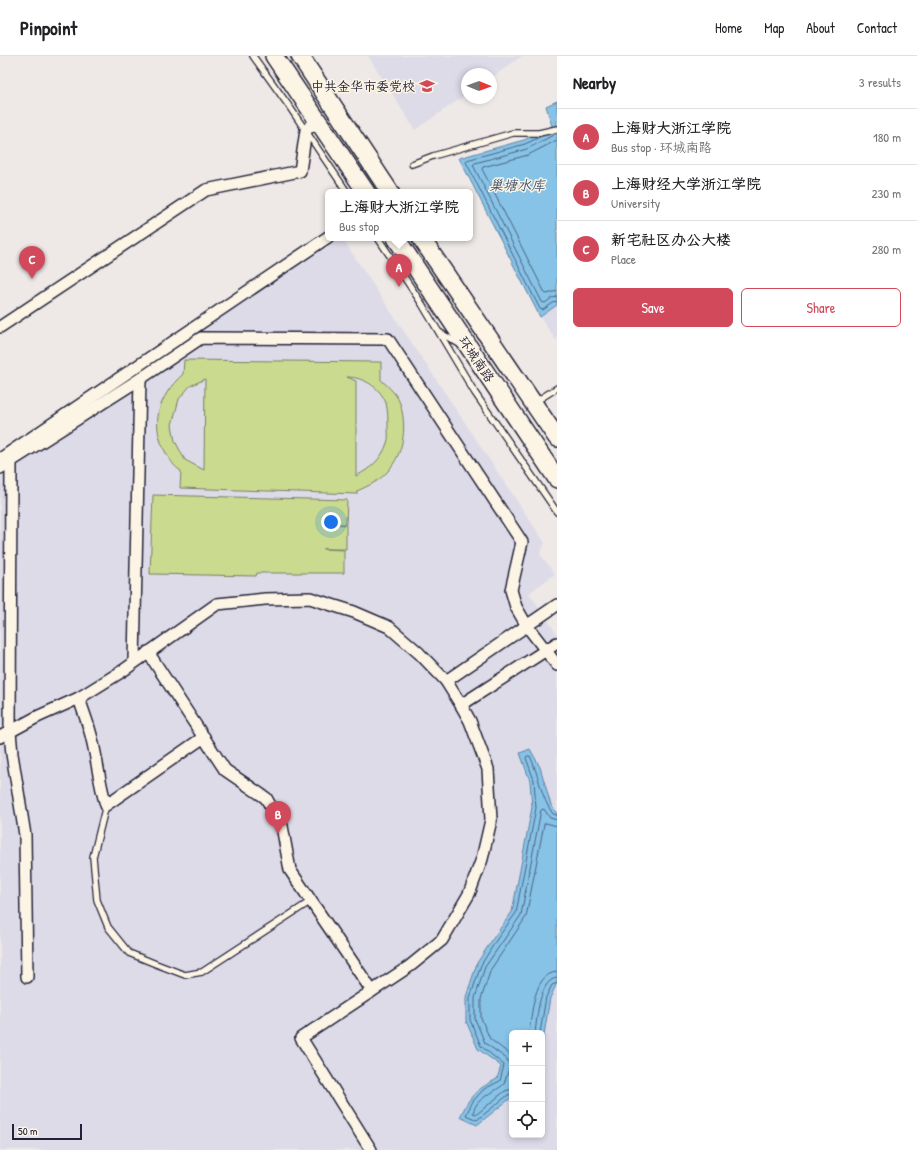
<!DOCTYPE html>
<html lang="en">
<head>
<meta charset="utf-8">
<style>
	:root { --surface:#fff; --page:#f2f2f2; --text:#202124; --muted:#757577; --line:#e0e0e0; --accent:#d1495b }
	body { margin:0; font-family:"Patrick Hand","LXGW WenKai TC",sans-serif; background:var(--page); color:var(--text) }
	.controls { position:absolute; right:12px; bottom:12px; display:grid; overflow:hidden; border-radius:6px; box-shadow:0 2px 6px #0003 }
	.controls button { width:36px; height:36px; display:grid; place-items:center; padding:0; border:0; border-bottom:1px solid var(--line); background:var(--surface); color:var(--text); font:20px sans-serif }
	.compass { position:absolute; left:461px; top:12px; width:36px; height:36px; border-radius:50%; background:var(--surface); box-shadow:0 2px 6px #0003; rotate:91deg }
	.scale { position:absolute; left:12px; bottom:10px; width:70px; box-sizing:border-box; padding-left:4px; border:2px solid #22223b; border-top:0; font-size:11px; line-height:14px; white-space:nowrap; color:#22223b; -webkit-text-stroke:3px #fcf5e5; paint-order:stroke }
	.you { position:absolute; left:331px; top:466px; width:14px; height:14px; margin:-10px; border:3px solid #fff; border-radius:50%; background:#1a73e8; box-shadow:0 0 0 6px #1a73e833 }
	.badge { display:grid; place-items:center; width:26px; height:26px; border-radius:50%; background:var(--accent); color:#fff; font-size:13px; font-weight:700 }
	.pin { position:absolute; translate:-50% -33px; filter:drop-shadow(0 1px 2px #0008) }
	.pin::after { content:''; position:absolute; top:21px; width:14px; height:12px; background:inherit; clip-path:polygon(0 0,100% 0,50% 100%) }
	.popup { position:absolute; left:325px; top:133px; width:148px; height:52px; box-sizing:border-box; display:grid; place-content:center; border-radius:6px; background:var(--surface); filter:drop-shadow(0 1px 3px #0005); font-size:13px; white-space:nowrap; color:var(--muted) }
	.popup b { font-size:15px; color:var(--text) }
	.popup::after { content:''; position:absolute; left:50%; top:100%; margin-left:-8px; border:8px solid transparent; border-top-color:var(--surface) }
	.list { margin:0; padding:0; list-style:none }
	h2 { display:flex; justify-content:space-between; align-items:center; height:52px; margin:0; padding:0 16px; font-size:17px }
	h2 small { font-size:13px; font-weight:400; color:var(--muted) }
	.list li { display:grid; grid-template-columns:26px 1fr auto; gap:12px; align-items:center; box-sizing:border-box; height:56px; padding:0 16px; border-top:1px solid var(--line) }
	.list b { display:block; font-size:15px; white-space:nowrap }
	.list p { margin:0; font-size:13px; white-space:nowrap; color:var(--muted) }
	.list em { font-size:13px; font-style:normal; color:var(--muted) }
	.actions { display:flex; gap:8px; padding:12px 16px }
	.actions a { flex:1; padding:9px 0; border:1px solid var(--accent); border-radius:6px; text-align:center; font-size:14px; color:var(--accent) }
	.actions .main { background:var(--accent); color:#fff }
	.icon { flex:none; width:22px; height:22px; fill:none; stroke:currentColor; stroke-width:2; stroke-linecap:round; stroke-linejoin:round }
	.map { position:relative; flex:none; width:557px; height:1094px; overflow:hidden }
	header { display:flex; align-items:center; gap:24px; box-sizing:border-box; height:56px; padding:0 20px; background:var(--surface); border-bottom:1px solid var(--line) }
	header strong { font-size:19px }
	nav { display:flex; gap:22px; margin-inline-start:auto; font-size:14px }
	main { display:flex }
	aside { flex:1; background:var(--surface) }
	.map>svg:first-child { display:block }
	.built { fill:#dedbe8; fill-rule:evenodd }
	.green { fill:#cadb90; stroke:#767e66; fill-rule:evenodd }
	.water { fill:#87c3e7; stroke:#5f83a2 }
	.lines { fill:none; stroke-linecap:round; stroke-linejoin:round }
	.shore { stroke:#4a6280; stroke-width:1 }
	.service-casing { stroke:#22223b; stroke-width:8 }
	.minor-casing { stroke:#22223b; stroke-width:14 }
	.primary-casing { stroke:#22223b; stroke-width:20 }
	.service { stroke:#fcf5e5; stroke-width:5.5 }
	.minor { stroke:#fcf5e5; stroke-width:11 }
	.primary { stroke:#fcf5e5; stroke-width:17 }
	.labels { text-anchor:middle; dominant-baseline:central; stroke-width:3; stroke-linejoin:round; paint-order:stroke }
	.poi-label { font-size:13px; fill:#22223b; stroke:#fcf5e5; text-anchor:end }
	.street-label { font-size:13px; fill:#22223b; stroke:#fcf5e5 }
	.water-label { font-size:14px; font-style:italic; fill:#40526f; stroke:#fcf5e5 }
</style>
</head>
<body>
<header>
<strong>Pinpoint</strong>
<nav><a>Home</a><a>Map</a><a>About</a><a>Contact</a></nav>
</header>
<main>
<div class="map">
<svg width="557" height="1094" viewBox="0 0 557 1094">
	<rect width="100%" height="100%" fill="#eee9e6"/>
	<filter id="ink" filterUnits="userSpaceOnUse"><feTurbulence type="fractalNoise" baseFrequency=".025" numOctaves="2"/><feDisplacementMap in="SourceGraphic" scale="8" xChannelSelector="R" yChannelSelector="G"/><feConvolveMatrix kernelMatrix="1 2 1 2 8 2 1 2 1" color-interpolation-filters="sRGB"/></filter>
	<g filter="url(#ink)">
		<g class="built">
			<polygon points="368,0 522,0 491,22 491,18 467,18 467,38 415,74"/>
			<path d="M340 182H342L545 487 540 498 555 518 529 537 557 578V1094H0V406ZM512 977H542V1079H512Z"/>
			<polygon points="557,249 557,286 540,261"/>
		</g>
		<g class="green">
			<path d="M184 304 381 306V324C389 331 399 340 401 351 407 373 403 398 388 415 380 425 368 430 357 435V438L180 432 181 415C174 411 171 405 167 399 149 368 158 341 183 318ZM347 321C363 321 380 331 386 347 388 355 388 364 388 372 388 377 389 383 387 387 382 403 370 413 356 420V325ZM205 323 204 413V414L185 404 175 385 172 369 179 343 190 330Z"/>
			<polygon points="153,439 347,444 346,468 337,468 346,469 346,493 323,493 344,494 344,517 257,517 256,520 150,518"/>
		</g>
		<g class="water">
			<polygon points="557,45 557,249 540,261 459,102 524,84 552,70 546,50"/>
			<path d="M530 693 540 711 551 749 557 758V927L550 942 542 991V977H512V1041L477 1069 460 1061C470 1040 475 1034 497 1023L501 1010 478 993 466 965V941L477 907 494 881 512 856 532 751 530 725 520 697Z"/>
		</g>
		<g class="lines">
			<g class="shore">
				<polyline points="557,77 527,93 475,107 473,109 542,246 545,247 552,242 557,241"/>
				<polyline points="540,81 525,88 467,104 466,106 540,253 543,254 553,247 557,246"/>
				<polyline points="557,84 528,99 483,111 482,113 545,237 547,238 557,235"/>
				<path d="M529 977C532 959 533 917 557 916"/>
				<path d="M535 977C537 963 539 923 557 922"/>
				<polyline points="540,977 546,941 552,929 557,927"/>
				<polyline points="512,1000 490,983 481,962 481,943 491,913 526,861 544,768 546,767 557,770"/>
				<path d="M512 1033 505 1035 477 1058 473 1057C476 1041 493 1038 504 1028L510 1010 507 1003 485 987 475 963V942L485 911 521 859 541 754 544 753 550 762 557 764"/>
				<path d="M512 1038 508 1039 477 1064 466 1059 473 1045 484 1033 500 1025 504 1009 481 990 470 964V942L481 909 497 883 516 857 536 752 534 724 526 702 527 700H530C539 719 541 742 553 758L557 759"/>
			</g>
			<g class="service-casing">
				<g id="service">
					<polyline points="253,0 291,53 347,136"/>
					<polyline points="412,108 433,100 513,77 539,77 557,73"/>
					<polyline points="378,182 422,248 475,337 557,456"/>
					<polyline points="439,276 461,289"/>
					<polyline points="535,346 557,332"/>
					<polyline points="106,749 93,801 97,844 108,871 129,897 156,908 185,919 202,916 311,845"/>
				</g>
			</g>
			<g class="minor-casing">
				<g id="minor">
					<polyline points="0,271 206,134 300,115 306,74 318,64"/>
					<polyline points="0,403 328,181"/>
					<polyline points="11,405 10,676 12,698 25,779 27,921"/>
					<polyline points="0,412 140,323 201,282 388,283 522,486 511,534 516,551 527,570 557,609"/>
					<polyline points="148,596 225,714 266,742 282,770 290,814 372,935"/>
					<polyline points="134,606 140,323"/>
					<polyline points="446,625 557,549"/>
					<path d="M79 642C82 652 86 662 89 672 97 697 98 724 106 749L204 681"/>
					<polyline points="461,649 557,587"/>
					<polyline points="0,681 37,661 79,642 124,614 217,548 265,543 310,542 354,556 389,571 419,597 446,625 461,649 470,665 488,713 491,764 482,803 469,838 442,884 410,910 301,982 371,1094"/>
				</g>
			</g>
			<g class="primary-casing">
				<g id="primary">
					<polyline points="274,0 366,136"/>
					<polyline points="300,0 390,136"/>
					<polyline points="396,182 557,423"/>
					<polyline points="421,182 557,382"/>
				</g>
			</g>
			<use href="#service" class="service"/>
			<use href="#minor" class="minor"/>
			<use href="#primary" class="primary"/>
		</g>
	</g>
	<defs>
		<g id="school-bare" transform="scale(1.2)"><path d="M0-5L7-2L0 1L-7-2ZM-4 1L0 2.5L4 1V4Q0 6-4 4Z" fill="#d1495b" stroke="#fcf5e5" stroke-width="2.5" paint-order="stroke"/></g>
	</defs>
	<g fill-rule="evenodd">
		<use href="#school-bare" x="427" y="30"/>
	</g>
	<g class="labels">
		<g class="poi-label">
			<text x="415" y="30">中共金华市委党校</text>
		</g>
		<g class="street-label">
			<text transform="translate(477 303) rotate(56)">环城南路</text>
		</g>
		<g class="water-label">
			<text x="517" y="128">巢塘水库</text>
		</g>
	</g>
</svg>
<div class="controls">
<button>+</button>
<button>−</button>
<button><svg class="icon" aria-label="locate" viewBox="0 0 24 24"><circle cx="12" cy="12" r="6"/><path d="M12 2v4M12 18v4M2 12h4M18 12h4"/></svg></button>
</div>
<svg class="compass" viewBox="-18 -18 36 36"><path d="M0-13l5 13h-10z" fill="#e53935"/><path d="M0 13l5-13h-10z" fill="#757577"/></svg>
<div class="scale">50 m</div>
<div class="you"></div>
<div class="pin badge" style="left:399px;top:231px">A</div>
<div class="popup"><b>上海财大浙江学院</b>Bus stop</div>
<div class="pin badge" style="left:278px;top:778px">B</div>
<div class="pin badge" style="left:32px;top:223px">C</div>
</div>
<aside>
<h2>Nearby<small>3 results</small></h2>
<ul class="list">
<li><span class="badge">A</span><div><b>上海财大浙江学院</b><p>Bus stop · 环城南路</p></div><em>180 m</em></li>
<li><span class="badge">B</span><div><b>上海财经大学浙江学院</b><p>University</p></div><em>230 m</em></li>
<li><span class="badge">C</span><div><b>新宅社区办公大楼</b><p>Place</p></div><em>280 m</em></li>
</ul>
<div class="actions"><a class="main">Save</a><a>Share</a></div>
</aside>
</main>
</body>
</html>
